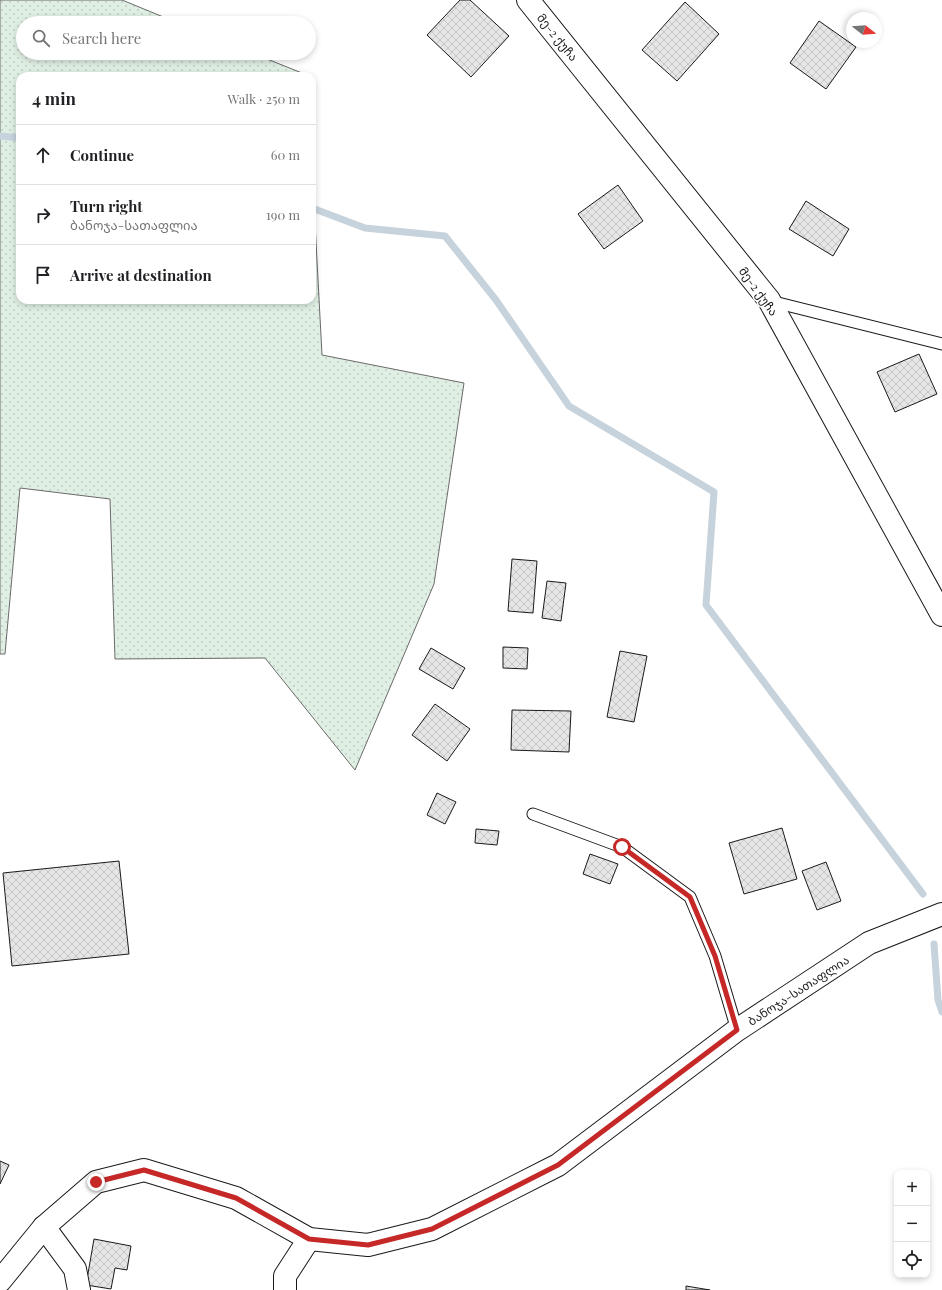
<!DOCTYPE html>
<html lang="en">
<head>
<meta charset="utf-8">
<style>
	:root { --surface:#fff; --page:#f2f2f2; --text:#202124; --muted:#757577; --line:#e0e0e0 }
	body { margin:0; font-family:"Playfair Display","Noto Sans Georgian",serif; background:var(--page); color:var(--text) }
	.controls { position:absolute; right:12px; bottom:12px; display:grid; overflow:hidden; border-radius:8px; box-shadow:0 2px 6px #0003 }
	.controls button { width:36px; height:36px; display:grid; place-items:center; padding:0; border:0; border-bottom:1px solid var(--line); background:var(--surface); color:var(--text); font:20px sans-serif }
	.compass { position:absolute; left:846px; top:12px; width:36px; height:36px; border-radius:50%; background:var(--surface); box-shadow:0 2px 6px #0003; rotate:107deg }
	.stop { position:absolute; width:12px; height:12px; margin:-9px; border:3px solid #c62828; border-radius:50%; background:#fff }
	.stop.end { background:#c62828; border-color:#fff; box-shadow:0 1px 4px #0008 }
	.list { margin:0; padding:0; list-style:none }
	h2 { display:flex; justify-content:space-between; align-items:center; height:52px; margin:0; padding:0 16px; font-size:17px }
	h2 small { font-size:13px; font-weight:400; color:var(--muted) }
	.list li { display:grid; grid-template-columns:26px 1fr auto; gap:12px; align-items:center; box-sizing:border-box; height:60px; padding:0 16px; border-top:1px solid var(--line) }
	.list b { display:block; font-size:15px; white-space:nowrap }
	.list p { margin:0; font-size:13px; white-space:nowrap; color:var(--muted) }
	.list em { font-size:13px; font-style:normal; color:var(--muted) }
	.icon { flex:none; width:22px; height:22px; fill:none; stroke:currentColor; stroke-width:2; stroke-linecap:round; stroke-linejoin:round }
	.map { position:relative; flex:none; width:942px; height:1290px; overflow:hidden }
	.search { position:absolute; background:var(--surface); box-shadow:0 2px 6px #0003; left:16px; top:16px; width:300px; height:44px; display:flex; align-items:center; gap:10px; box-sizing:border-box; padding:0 14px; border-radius:22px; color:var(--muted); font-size:15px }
	.panel { position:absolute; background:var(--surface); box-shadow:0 2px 6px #0003; left:16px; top:72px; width:300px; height:232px; border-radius:12px }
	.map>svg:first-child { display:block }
	.grass { fill:url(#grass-dots); stroke:#6a6a6a }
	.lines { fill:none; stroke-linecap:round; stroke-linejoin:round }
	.stream { stroke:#c6d2dc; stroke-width:7 }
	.building { fill:url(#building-cross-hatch); stroke:#1a1a1a }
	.lane-casing { stroke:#1a1a1a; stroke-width:13 }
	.street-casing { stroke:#1a1a1a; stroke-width:24 }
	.secondary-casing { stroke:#1a1a1a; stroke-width:24 }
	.lane { stroke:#fff; stroke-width:11 }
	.street { stroke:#fff; stroke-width:22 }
	.secondary { stroke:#fff; stroke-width:22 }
	.route { stroke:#c62828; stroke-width:5 }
	.labels { text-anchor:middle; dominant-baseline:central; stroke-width:3; stroke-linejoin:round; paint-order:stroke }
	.street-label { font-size:12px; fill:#1a1a1a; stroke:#fff }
</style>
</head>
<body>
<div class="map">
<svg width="942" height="1290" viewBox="0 0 942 1290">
	<defs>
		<pattern id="grass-dots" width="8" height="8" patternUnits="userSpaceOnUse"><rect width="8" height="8" fill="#e0efe3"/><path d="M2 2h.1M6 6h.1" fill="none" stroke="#c0ccc2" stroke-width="1.8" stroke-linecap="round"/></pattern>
		<pattern id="building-cross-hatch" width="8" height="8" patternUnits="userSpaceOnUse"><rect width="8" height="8" fill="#e6e6e6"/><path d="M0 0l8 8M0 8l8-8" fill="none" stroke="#c5c5c5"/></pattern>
	</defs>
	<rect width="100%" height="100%" fill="#fff"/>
	<polygon class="grass" points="0,0 122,0 178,23 23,23 23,53 252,53 307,75 20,76 20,300 312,300 312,166 322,355 464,383 434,584 355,770 265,658 115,659 110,499 20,488 5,654 0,654"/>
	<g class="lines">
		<g class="stream">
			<polyline points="0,136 20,138"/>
			<polyline points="312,208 365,228 445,236 496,300 569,406 714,492 706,605 923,894"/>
			<polyline points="934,944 938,1000 942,1012"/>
		</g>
	</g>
	<g class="building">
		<polygon points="460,0 470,0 509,36 471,77 427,35"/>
		<polygon points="685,2 719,34 677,81 642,50"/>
		<polygon points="819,21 856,47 826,89 790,63"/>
		<polygon points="618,185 643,221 604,249 578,214"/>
		<polygon points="806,201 849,229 833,256 789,229"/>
		<polygon points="919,354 937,394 895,412 877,372"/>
		<polygon points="512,559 537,561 533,613 508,611"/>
		<polygon points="547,581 566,583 561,621 542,618"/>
		<polygon points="503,647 528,648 527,669 503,668"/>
		<polygon points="431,648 465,668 453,689 419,669"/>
		<polygon points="620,651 647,656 634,722 607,717"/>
		<polygon points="435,704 470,729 447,761 412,735"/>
		<polygon points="512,710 571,711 569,752 511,750"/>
		<polygon points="437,793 456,802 445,824 427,815"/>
		<polygon points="782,828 797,879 744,894 729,843"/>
		<polygon points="476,829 499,831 497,845 475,843"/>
		<polygon points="590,854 618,864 610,884 583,874"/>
		<polygon points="119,861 129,954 12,966 3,873"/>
		<polygon points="826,862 841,901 817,910 802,871"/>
		<polygon points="0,1161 9,1165 0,1184"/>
		<polygon points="94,1239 131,1246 127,1270 115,1268 111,1289 86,1285"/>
		<polygon points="686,1286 710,1290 686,1290"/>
	</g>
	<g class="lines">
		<g class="lane-casing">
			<g id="lane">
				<polyline points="770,301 942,344"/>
				<polyline points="533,814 622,847 690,897 715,956 737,1030"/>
			</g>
		</g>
		<g class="street-casing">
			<g id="street">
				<polyline points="528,0 769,300 942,615"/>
				<polyline points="44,1227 75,1269 79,1290"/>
				<polyline points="285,1290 285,1276 309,1239"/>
			</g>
		</g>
		<g class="secondary-casing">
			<polyline id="secondary" points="0,1281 44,1227 96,1182 144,1170 236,1198 309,1239 368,1245 432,1229 558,1165 737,1030 869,943 942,914"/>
		</g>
		<use href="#lane" class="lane"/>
		<use href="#street" class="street"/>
		<use href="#secondary" class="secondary"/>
	</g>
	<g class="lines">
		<polyline class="route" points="96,1182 144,1170 236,1198 309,1239 368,1245 432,1229 558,1165 737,1030 715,956 690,897 622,847"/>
	</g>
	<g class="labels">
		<g class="street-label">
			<text transform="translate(558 37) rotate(51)">მე-2 ქუჩა</text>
			<text transform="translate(759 291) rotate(54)">მე-2 ქუჩა</text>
			<text transform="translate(798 990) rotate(-33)">ბანოჯა-სათაფლია</text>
		</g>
	</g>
</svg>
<div class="controls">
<button>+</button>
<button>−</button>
<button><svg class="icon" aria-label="locate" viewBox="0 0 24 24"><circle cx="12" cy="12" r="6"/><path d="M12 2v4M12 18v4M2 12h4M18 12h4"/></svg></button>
</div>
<svg class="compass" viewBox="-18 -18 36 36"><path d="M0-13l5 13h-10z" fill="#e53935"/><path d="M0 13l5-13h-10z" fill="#757577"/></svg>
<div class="stop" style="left:622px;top:847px"></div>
<div class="stop end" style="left:96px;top:1182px"></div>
<div class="search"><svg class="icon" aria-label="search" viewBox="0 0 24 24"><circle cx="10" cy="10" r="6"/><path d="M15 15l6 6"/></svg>Search here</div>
<section class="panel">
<h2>4 min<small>Walk · 250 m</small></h2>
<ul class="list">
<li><svg class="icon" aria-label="ahead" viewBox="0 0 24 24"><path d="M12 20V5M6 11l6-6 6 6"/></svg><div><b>Continue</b></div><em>60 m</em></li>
<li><svg class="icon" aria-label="right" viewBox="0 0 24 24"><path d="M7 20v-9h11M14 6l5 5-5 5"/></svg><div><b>Turn right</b><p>ბანოჯა-სათაფლია</p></div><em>190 m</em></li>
<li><svg class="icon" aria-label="arrive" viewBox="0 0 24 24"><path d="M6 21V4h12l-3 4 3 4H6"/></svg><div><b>Arrive at destination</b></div></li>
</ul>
</section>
</div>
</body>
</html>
